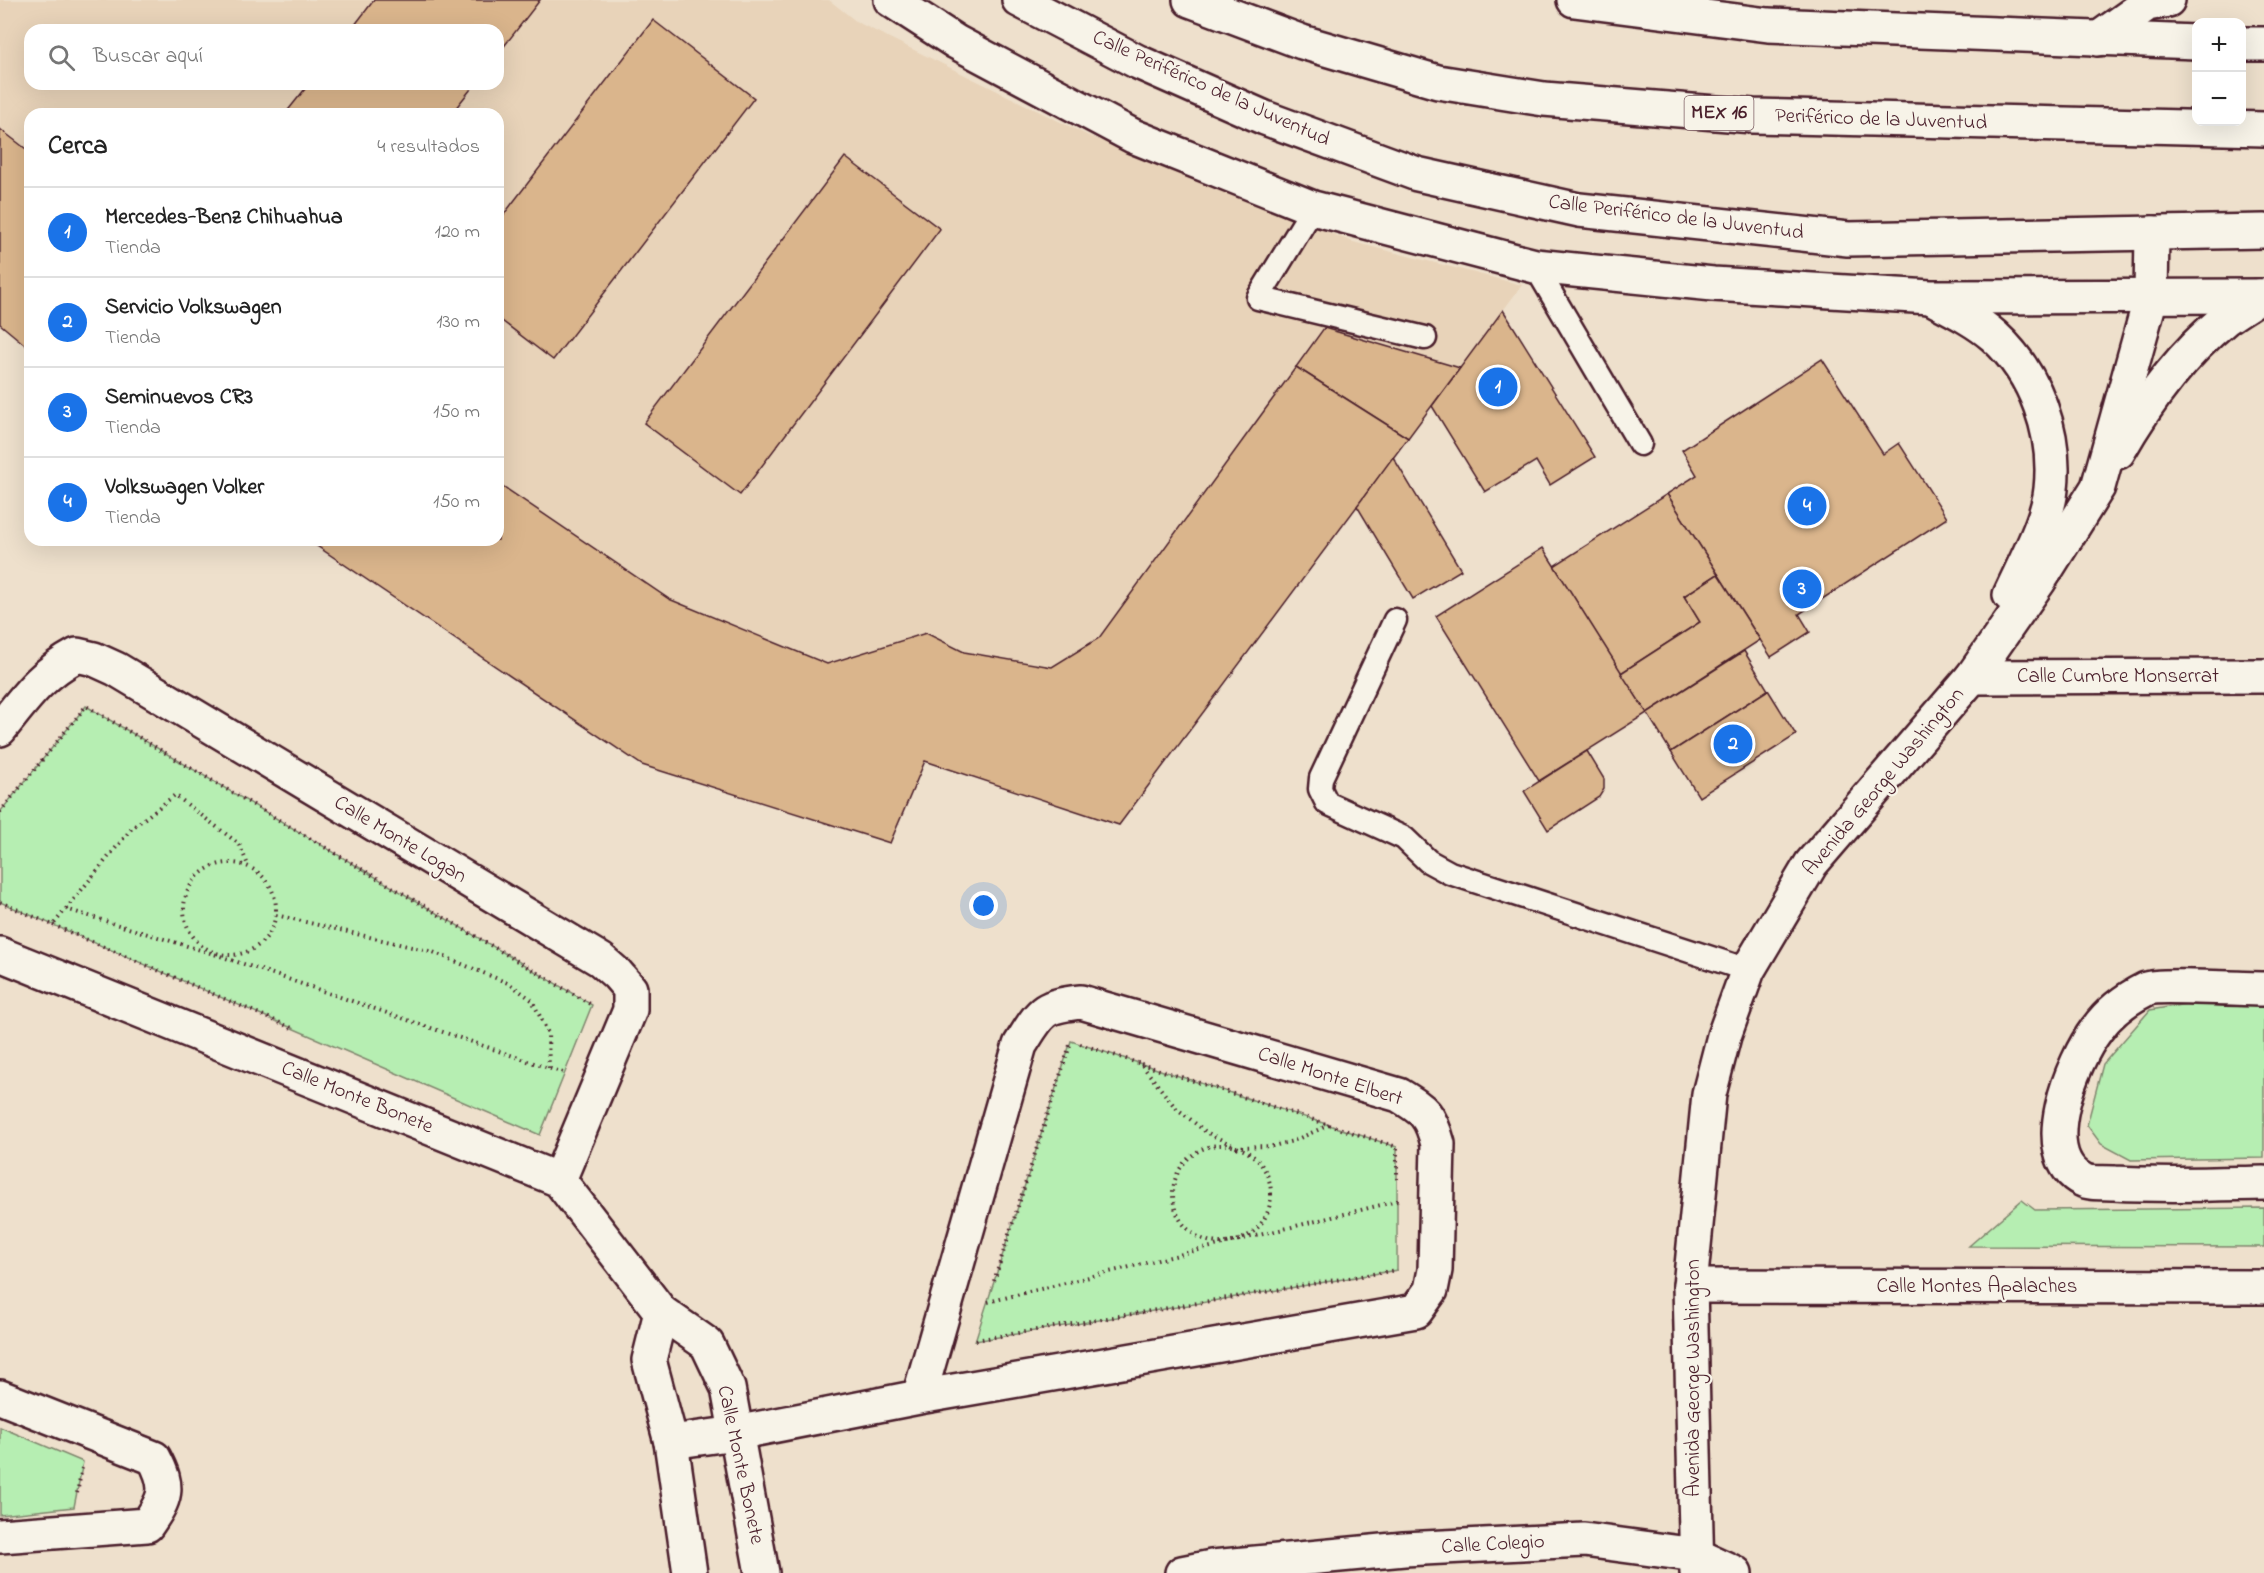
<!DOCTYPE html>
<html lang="es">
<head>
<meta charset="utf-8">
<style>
	:root { --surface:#fff; --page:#f2f2f2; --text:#222; --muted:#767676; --line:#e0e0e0; --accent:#1a73e8 }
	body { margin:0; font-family:"Indie Flower",sans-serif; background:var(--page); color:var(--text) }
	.controls { position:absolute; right:18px; top:18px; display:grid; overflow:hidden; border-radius:12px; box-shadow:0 6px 24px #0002 }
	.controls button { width:54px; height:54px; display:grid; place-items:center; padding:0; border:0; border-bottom:2px solid var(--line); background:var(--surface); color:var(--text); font:30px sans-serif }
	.you { position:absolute; left:984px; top:906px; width:21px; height:21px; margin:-15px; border:4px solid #fff; border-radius:50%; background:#1a73e8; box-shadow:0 0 0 9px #1a73e833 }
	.badge { display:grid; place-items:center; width:39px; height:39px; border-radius:50%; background:var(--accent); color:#fff; font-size:20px; font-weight:700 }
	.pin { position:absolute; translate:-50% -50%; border:3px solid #fff; box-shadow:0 2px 6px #0006 }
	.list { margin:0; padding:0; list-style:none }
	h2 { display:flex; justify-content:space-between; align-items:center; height:78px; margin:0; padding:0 24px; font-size:26px }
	h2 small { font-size:20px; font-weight:400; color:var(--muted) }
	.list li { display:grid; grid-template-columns:39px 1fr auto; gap:18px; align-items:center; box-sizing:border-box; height:90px; padding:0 24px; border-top:2px solid var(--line) }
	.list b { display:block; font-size:22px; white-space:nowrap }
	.list p { margin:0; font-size:20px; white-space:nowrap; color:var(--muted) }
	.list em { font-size:20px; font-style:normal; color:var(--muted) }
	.icon { flex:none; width:33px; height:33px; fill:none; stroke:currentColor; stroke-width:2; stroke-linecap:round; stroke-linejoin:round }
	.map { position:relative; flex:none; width:2264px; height:1573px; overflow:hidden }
	.search { position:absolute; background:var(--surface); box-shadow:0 6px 24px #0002; left:24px; top:24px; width:480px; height:66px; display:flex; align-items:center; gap:15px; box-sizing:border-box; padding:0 21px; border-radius:18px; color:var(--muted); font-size:22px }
	.panel { position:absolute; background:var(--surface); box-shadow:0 6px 24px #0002; left:24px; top:108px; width:480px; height:438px; border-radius:18px }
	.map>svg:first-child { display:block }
	.built { fill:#e8d3b9; fill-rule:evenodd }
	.green { fill:#b6eeb2; stroke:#80866e; stroke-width:1.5 }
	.building { fill:#dab58c; stroke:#4a1f2b; stroke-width:1.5 }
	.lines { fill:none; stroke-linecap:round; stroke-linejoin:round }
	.lane-casing { stroke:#4a1f2b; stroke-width:27 }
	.street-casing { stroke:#4a1f2b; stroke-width:38 }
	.secondary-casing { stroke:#4a1f2b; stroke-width:38 }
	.highway-casing { stroke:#4a1f2b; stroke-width:38 }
	.path { stroke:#4a1f2b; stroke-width:4; stroke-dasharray:1.5 4.5; stroke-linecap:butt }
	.lane { stroke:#f7f3e8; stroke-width:22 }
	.street { stroke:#f7f3e8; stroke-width:33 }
	.secondary { stroke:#f7f3e8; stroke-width:33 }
	.highway { stroke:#f7f3e8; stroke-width:33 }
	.labels { text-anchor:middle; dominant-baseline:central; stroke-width:4.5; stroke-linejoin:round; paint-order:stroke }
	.shield { fill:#f7f3e8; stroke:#7e5f64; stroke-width:1.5 }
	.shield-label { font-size:20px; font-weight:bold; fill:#4a1f2b }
	.street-label { font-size:21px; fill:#4a1f2b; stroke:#f7f3e8 }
</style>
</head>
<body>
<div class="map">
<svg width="2264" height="1573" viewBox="0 0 2264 1573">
	<rect width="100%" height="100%" fill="#eee0cc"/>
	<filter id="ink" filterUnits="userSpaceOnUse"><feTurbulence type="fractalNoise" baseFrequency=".0167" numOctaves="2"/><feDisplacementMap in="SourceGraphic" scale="12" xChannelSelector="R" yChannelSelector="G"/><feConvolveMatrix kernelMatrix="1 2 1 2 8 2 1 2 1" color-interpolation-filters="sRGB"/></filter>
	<g filter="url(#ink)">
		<path class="built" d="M0 0H829L857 22 1089 136 1353 242 1522 285 1119 825 925 761 890 843 642 765 308 540H498V114H30V349L0 324ZM30 30H498V84H30Z"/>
		<g class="green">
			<polygon points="86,706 592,1005 540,1135 0,902 0,812"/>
			<polygon points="2193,1003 2264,1004 2264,1158 2131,1160 2101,1144 2087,1125 2103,1064 2150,1010"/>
			<polygon points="1071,1041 1397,1147 1397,1270 975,1341"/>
			<polygon points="2022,1200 2035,1210 2264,1208 2264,1247 1969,1246"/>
			<polygon points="0,1427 83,1462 74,1507 0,1515"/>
		</g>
		<g class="building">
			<polygon points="374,0 540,0 498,54 498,30 351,30"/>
			<polygon points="653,20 754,98 553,360 498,318 498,222"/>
			<polygon points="309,84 475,84 451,114 285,114"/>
			<polygon points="0,129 30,152 30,349 0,324"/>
			<polygon points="845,157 940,229 740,495 644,423"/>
			<polygon points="1503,310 1595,457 1550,485 1536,461 1485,492 1432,406"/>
			<polygon points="1324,328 1460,368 1408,438 1296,367"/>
			<polygon points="1822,359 1883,454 1899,443 1947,518 1799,614 1810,632 1771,657 1667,494 1697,475 1682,450"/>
			<polygon points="1296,367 1408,438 1119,825 925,761 890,843 642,765 308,540 498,540 498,483 669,599 827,664 926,633 964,652 1052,667 1099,638"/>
			<polygon points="1393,457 1461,570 1413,599 1357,506"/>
			<polygon points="1667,494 1718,574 1684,596 1700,622 1621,673 1554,566"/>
			<polygon points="1543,548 1647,713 1539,781 1436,616"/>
			<polygon points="1718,574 1760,640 1647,713 1621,673 1700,622 1684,596"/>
			<polygon points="1744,651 1768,690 1671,752 1647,713"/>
			<polygon points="1768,690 1796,735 1699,797 1671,752"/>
			<polygon points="1587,751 1604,779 1604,789 1599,797 1548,830 1524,791"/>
		</g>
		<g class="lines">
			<g class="lane-casing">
				<g id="lane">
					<polyline points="1313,208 1258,298 1425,338"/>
					<polyline points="1535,266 1640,444"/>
					<polyline points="1395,620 1321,778 1320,789 1327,803 1404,838 1428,861 1450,873 1748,970"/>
				</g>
			</g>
			<g class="street-casing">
				<g id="street">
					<polyline points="1972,677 2264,676"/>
					<path d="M0 729C26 697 40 675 77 655L94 659 116 669 601 960 617 974 630 989V1010L559 1180"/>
					<polyline points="0,954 559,1180 661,1312"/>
					<path d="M2264 989C2246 989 2156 984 2146 989 2128 998 2109 1012 2097 1029 2073 1060 2033 1155 2083 1180 2090 1184 2105 1182 2114 1183 2164 1186 2214 1184 2264 1183"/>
					<polyline points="1690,1286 2264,1287"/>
					<path d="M0 1397 154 1458C170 1488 166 1498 147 1525L0 1536"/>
					<path d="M671 1442 736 1433 919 1397 1416 1311 1431 1290 1435 1270 1438 1144C1430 1114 1425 1111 1399 1095L1081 1002C1041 1006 1041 1012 1020 1045L919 1397"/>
					<polyline points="1696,1555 1735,1573"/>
					<polyline points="690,1573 671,1442 649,1360 661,1312 707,1344 728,1388 762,1573"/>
				</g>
			</g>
			<g class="secondary-casing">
				<g id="secondary">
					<polyline points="891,0 956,42 1133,136 1313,208 1535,266 1713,284 1931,297 2264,296"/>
					<polyline points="1019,0 1138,62 1265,118 1417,174 1579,210 1848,239 2264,231"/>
					<path d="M1932 298C1953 309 1977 321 1994 336 2036 374 2057 434 2051 489 2048 521 2023 566 2010 595"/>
					<path d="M2118 452C2146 403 2181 355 2225 319 2236 311 2248 304 2260 296"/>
					<polyline points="1182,1573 1212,1567 1404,1549 1584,1540 1696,1555"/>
					<polyline points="1697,1573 1690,1286 1709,1094 1724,1036 1748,970 1811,864 1972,677 2039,581 2098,487 2151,297 2152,233"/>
				</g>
			</g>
			<g class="highway-casing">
				<g id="highway">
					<polyline points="1190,0 1302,42 1438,82 1544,99 1753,116 2264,129"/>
					<polyline points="1574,0 1768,25 2196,42"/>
					<polyline points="2098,39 2147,4 2168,0"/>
					<polyline points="2242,44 2264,44"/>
				</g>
			</g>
			<g class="path">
				<polyline points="0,812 86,706 590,1004"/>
				<circle cx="230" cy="909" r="46"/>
				<polyline points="0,902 53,925 66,909 217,955 563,1073"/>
				<polyline points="66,909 132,828 175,795 239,844 248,865"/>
				<polyline points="276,915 433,952 510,984 532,1000 548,1033 549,1069"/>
				<polyline points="53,925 292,1028"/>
				<polyline points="1080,1044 1141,1064 1175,1107 1206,1132 1236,1147 1273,1146 1293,1141 1329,1125"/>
				<polyline points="1141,1064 1397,1147 1397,1179"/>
				<circle cx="1222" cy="1194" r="49"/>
				<polyline points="994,1281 1071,1042"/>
				<polyline points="988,1302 1397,1201 1397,1203"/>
				<polyline points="976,1340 1396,1270"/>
				<polyline points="77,1493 82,1468"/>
			</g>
			<use href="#lane" class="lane"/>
			<use href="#street" class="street"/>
			<use href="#secondary" class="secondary"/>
			<use href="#highway" class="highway"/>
		</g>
	</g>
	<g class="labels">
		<rect class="shield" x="1684.5" y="96" width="69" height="34" rx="4.5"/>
		<g class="shield-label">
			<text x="1719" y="113">MEX 16</text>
		</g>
		<g class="street-label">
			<text transform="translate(1211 89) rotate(24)">Calle Periférico de la Juventud</text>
			<text transform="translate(1881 120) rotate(2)">Periférico de la Juventud</text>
			<text transform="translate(1676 218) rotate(7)">Calle Periférico de la Juventud</text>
			<text x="2118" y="677">Calle Cumbre Monserrat</text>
			<text transform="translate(1884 782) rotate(-50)">Avenida George Washington</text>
			<text transform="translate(400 840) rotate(31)">Calle Monte Logan</text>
			<text transform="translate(1330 1077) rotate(18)">Calle Monte Elbert</text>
			<text transform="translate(357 1098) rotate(22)">Calle Monte Bonete</text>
			<text x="1977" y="1287">Calle Montes Apalaches</text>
			<text transform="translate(1694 1378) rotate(-90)">Avenida George Washington</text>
			<text transform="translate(740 1465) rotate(78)">Calle Monte Bonete</text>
			<text transform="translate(1493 1545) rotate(-3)">Calle Colegio</text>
		</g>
	</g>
</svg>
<div class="controls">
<button>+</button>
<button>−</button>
</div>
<div class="you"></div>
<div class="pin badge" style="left:1498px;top:387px">1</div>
<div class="pin badge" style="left:1733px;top:744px">2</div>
<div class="pin badge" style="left:1802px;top:589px">3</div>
<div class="pin badge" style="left:1807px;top:506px">4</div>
<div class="search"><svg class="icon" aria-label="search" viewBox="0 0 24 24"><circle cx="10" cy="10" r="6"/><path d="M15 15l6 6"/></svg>Buscar aquí</div>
<section class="panel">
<h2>Cerca<small>4 resultados</small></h2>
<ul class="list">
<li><span class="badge">1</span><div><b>Mercedes-Benz Chihuahua</b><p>Tienda</p></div><em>120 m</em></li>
<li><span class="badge">2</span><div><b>Servicio Volkswagen</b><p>Tienda</p></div><em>130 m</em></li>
<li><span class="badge">3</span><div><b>Seminuevos CR3</b><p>Tienda</p></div><em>150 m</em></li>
<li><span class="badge">4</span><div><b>Volkswagen Volker</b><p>Tienda</p></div><em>150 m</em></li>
</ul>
</section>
</div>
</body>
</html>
